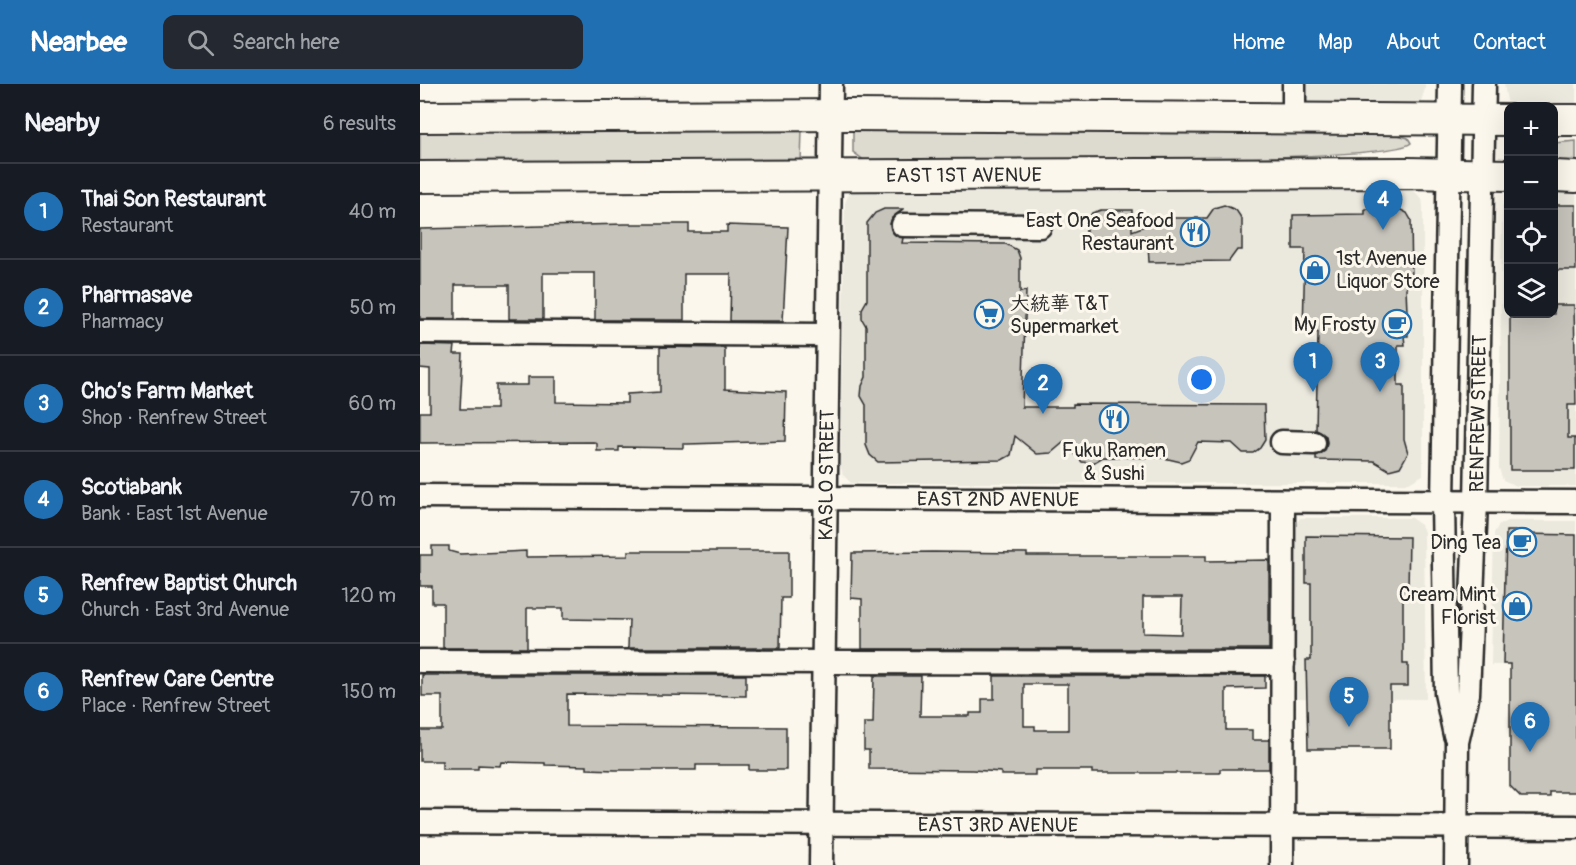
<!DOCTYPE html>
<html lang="en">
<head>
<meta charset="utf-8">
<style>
	:root { --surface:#171b24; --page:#242831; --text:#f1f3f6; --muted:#9ea1a6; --line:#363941; --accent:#1f6fb2 }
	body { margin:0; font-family:Pangolin,"LXGW WenKai TC",sans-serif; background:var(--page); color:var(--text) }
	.controls { position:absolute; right:18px; top:18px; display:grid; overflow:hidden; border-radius:12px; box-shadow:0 6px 24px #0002 }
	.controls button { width:54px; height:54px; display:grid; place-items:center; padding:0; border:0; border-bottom:2px solid var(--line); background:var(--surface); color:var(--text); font:30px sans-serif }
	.you { position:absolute; left:782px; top:296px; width:21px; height:21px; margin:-15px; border:4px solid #fff; border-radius:50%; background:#1a73e8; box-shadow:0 0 0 9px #1a73e833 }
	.badge { display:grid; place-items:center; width:39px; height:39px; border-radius:50%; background:var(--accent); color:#fff; font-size:20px; font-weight:700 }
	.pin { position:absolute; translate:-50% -50px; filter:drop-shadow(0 2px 3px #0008) }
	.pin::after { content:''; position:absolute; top:32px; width:21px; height:18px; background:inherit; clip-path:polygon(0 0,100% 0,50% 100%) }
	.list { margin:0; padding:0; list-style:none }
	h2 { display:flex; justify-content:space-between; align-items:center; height:78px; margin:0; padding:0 24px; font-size:26px }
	h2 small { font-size:20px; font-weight:400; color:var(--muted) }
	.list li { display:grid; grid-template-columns:39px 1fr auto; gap:18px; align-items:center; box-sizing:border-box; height:96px; padding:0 24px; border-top:2px solid var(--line) }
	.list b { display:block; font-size:22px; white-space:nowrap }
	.list p { margin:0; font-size:20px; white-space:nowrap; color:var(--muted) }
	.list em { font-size:20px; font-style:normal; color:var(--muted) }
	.icon { flex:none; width:33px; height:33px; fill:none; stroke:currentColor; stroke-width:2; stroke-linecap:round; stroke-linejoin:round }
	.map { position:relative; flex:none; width:1156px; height:781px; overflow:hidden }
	header { display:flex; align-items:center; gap:36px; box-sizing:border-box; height:84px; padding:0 30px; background:var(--accent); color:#fff }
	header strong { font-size:28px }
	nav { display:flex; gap:33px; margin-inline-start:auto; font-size:21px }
	.search { width:420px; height:54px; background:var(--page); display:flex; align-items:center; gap:15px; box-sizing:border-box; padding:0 21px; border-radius:12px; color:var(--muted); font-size:22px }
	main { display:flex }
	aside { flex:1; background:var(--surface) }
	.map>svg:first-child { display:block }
	.built { fill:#ebe8de }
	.green { fill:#dddad0; stroke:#84827e; stroke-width:1.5 }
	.building { fill:#c7c4bc; stroke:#2b2b2b; stroke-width:1.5; fill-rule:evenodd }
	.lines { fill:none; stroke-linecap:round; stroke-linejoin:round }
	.minor-casing { stroke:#2b2b2b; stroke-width:27 }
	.major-casing { stroke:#2b2b2b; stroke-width:34 }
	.minor { stroke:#fbf7ec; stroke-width:22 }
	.major { stroke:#fbf7ec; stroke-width:30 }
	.labels { text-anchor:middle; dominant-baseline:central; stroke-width:6; stroke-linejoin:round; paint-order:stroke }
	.street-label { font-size:20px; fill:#2b2b2b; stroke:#fbf7ec }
	.poi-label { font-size:20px; fill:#2b2b2b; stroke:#fbf7ec; text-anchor:end }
</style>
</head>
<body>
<header>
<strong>Nearbee</strong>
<div class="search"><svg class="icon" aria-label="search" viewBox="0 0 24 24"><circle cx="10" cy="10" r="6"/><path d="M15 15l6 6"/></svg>Search here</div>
<nav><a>Home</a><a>Map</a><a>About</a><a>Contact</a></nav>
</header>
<main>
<aside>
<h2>Nearby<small>6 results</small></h2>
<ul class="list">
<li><span class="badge">1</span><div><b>Thai Son Restaurant</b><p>Restaurant</p></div><em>40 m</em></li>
<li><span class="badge">2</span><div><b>Pharmasave</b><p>Pharmacy</p></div><em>50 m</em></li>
<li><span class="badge">3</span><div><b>Cho’s Farm Market</b><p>Shop · Renfrew Street</p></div><em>60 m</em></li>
<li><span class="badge">4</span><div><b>Scotiabank</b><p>Bank · East 1st Avenue</p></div><em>70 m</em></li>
<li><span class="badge">5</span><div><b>Renfrew Baptist Church</b><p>Church · East 3rd Avenue</p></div><em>120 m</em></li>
<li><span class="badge">6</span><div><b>Renfrew Care Centre</b><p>Place · Renfrew Street</p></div><em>150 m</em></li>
</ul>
</aside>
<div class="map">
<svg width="1156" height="781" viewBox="0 0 1156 781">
	<rect width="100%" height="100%" fill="#fbf7ec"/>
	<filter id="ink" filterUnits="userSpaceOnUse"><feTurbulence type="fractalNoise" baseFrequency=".0167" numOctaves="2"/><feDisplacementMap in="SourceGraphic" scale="12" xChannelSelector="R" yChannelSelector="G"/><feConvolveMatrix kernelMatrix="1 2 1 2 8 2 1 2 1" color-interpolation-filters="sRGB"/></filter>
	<g filter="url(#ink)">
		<g class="built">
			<polygon points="877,0 1005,0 1005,5 1001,17 994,21 885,22"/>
			<polygon points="1084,0 1156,0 1156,23 1096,22 1087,17"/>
			<polygon points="442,104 988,106 995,108 1002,115 1003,122 1003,391 989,399 431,399 423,391 420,381 425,119 428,112 434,106"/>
			<polygon points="1134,106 1156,106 1156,402 1097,402 1083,396 1079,384 1082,122 1088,110 1088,230 1134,230"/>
			<polygon points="880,434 991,434 1001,441 1004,448 1006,615 863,614 872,446"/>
			<polygon points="1087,437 1156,437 1156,582 1071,581 1074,449 1079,441"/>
		</g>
		<g class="green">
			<polygon points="0,44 382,45 381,79 0,80"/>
			<path d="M433 45 962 46 988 54 991 59C969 81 508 76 444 76L433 68Z"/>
			<polygon points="1156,57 1156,82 1134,79 1134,59"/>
		</g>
		<g class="building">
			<polygon points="804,121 816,126 822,135 822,166 817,166 809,177 729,178 728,159 666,158 666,138 672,129 681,126 712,126 712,147 746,134 787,134 794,124"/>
			<rect x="1134" y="121" width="22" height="65"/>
			<polygon points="464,125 483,125 472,134 470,140 472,148 483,154 482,159 586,160 597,166 600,174 600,208 606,207 602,323 653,323 653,320 844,321 845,356 840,364 833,369 823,369 812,359 778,358 769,375 761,378 744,374 683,373 673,379 662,378 644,358 631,369 617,370 595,352 591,371 582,376 458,378 450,371 446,361 446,321 441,312 442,302 446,293 446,242 442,235 442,225 447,216 447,139 455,129"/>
			<polygon points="945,125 979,125 987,129 991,136 992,198 986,204 988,252 984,252 985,261 978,261 978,301 984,301 984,355 988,369 980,383 969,386 954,377 896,376 896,372 905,367 907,359 906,352 896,346 898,248 883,248 885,165 873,165 873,131 945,130"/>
			<polygon points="205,140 269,140 269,148 307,148 307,141 368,143 363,237 310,237 311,190 264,190 264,236 175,236 175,189 123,189 123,235 89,235 89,201 35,201 35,235 0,235 0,145"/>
			<polygon points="1134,221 1154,221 1156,321 1148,321 1148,354 1155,354 1155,386 1090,386 1090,230 1134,230"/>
			<polygon points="0,261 35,262 34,270 43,270 40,325 76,325 76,301 108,301 108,293 136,293 136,318 207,319 207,310 240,308 240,263 305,264 305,305 366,308 365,357 268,360 263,360 263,364 199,363 199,367 177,367 177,360 174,358 0,359 0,328 10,328 10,285 0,284"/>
			<polygon points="1086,447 1103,447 1103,450 1156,451 1156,708 1130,708 1130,713 1101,713 1090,702 1090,580 1083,580"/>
			<polygon points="886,452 989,453 988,505 983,505 983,580 988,580 988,602 970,602 970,665 888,665 886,576 891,576 891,499 886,499"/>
			<polygon points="12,462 29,462 29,467 40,470 106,467 106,473 208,472 208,467 369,467 369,514 361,514 360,564 208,564 209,536 143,535 143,524 107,524 107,564 23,564 23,519 12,519 12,502 0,502 0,471 12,471"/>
			<path d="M513 468 607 469V472H786V477L849 476V565H442V515L431 514 432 469ZM723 513H762L761 550 723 549Z"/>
			<polygon points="2,591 326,591 326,612 147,610 147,642 366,643 366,686 329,686 329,681 276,681 276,686 195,686 167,685 167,682 125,681 125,679 81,678 80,682 58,681 58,685 22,685 22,677 0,677 0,646 22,646 22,612 2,612"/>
			<path d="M454 592H501L500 632H550V629H562V615H574V592H845V604L806 605V646H832V656H849V685H800V689H672V686H615V691H581V688L552 686 449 685V666H444V639H453ZM604 600H648V646H615V642H604Z"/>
		</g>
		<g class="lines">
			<g class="minor-casing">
				<g id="minor">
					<polyline points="1030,0 1023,418 1026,609 1035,651"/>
					<polyline points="874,33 874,0"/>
					<polyline points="483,141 620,142"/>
					<polyline points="0,248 406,251"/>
					<polyline points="862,358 894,359"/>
					<path id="s1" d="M0 412 1156 418"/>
					<polyline points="0,577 863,579"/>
					<path id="s2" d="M0 738 1156 743"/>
					<path id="s3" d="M401 781 411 0"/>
					<polyline points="862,781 863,417"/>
					<path id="s4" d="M1036 781 1037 658 1048 610 1056 418 1064 0"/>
				</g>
			</g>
			<g class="major-casing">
				<g id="major">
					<polyline points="0,33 431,31 1088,36"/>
					<polyline points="1134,36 1156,36"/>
					<polyline points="1134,92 1156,93"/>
					<path id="s5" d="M0 93 988 89 1088 91"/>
				</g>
			</g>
			<use href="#minor" class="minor"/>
			<use href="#major" class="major"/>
		</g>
	</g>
	<defs>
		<g id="restaurant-ring" transform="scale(1.5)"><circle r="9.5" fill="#fbf7ec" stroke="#1f6fb2" stroke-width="1.5"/><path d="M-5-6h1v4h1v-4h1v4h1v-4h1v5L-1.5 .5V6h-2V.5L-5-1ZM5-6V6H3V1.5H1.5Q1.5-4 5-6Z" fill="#1f6fb2"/></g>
		<g id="shop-ring" transform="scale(1.5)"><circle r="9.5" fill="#fbf7ec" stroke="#1f6fb2" stroke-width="1.5"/><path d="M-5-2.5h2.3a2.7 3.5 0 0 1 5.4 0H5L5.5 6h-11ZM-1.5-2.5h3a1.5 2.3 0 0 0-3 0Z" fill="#1f6fb2"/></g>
		<g id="supermarket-ring" transform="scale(1.5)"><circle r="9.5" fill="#fbf7ec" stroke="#1f6fb2" stroke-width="1.5"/><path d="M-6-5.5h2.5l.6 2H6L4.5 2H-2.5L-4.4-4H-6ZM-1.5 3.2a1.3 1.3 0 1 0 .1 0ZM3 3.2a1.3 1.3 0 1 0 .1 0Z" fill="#1f6fb2"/></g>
		<g id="cafe-ring" transform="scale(1.5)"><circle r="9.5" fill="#fbf7ec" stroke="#1f6fb2" stroke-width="1.5"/><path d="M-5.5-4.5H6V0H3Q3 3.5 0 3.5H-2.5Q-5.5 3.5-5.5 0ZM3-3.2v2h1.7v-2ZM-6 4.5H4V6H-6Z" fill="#1f6fb2"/></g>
	</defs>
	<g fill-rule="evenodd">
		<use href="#restaurant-ring" x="775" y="148"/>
		<use href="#shop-ring" x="895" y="186"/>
		<use href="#supermarket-ring" x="569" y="230"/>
		<use href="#cafe-ring" x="977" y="240"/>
		<use href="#restaurant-ring" x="694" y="335"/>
		<use href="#cafe-ring" x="1102" y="458"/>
		<use href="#shop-ring" x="1097" y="522"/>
	</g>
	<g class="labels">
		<g class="street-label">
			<text stroke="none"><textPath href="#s5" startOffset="544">EAST 1ST AVENUE</textPath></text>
			<text stroke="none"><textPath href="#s4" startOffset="453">RENFREW STREET</textPath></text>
			<text stroke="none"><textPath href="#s3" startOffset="390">KASLO STREET</textPath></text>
			<text stroke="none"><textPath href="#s1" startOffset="578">EAST 2ND AVENUE</textPath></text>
			<text stroke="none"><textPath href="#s2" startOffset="578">EAST 3RD AVENUE</textPath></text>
		</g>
		<g class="poi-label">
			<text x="754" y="136">East One Seafood<tspan x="754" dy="23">Restaurant</tspan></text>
			<text x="916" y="174" text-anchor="start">1st Avenue<tspan x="916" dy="23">Liquor Store</tspan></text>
			<text x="590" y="219" text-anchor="start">大統華 T&amp;T<tspan x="590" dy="23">Supermarket</tspan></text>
			<text x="956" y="240">My Frosty</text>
			<text x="694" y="366" text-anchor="middle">Fuku Ramen<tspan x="694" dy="23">&amp; Sushi</tspan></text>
			<text x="1081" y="458">Ding Tea</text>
			<text x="1076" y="510">Cream Mint<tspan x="1076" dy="23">Florist</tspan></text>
		</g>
	</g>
</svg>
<div class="controls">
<button>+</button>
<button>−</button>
<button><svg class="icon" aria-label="locate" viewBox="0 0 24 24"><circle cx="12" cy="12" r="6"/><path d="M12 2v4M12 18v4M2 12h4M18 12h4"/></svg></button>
<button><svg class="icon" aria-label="layers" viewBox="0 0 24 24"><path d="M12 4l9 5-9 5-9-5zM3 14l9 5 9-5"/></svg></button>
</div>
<div class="you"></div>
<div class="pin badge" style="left:893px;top:308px">1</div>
<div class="pin badge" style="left:623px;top:330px">2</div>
<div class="pin badge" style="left:960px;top:308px">3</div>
<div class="pin badge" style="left:963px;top:146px">4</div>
<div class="pin badge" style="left:929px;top:643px">5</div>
<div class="pin badge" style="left:1110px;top:668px">6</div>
</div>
</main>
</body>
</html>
